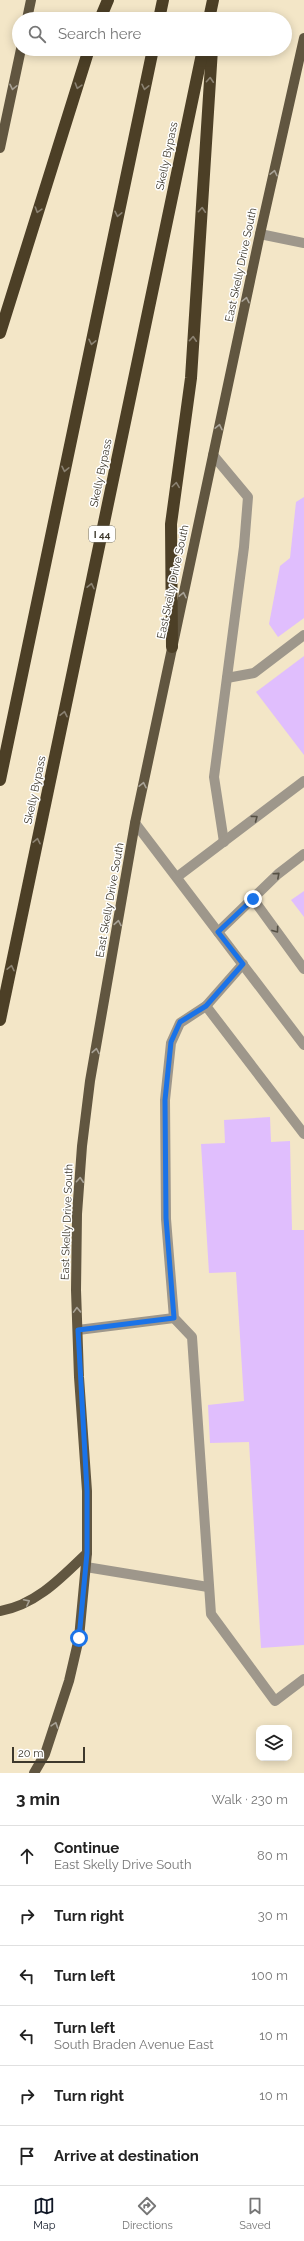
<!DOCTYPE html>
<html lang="en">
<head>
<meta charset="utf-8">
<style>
	:root { --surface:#fff; --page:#f2f2f2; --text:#222; --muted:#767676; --line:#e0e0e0; --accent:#111827 }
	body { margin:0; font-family:Raleway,sans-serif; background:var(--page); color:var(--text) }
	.controls { position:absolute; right:12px; bottom:12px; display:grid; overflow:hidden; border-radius:8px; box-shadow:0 2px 10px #0003 }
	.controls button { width:36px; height:36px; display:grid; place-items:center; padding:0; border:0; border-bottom:1px solid var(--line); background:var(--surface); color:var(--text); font:20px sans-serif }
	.scale { position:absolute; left:12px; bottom:10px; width:73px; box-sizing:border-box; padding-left:4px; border:2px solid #3d382c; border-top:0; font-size:11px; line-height:14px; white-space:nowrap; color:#3d382c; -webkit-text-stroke:3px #fff; paint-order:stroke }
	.stop { position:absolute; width:12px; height:12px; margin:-9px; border:3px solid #1a73e8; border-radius:50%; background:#fff }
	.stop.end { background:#1a73e8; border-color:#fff; box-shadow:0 1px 4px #0008 }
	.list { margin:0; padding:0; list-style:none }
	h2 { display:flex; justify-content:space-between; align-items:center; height:52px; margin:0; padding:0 16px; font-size:17px }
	h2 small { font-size:13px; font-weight:400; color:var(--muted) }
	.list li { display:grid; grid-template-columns:26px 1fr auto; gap:12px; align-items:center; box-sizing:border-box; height:60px; padding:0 16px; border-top:1px solid var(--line) }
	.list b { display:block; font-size:15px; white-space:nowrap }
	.list p { margin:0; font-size:13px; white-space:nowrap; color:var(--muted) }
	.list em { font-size:13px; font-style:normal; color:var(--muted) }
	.icon { flex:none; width:22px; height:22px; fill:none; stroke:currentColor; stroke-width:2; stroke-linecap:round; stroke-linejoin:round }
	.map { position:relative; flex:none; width:304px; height:1773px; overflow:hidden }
	.search { position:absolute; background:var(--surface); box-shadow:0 2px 10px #0003; left:12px; right:12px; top:12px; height:44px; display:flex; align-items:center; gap:10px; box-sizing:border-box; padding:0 14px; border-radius:22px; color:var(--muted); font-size:15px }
	.sheet { height:412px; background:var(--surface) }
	nav { display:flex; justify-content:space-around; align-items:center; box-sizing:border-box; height:56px; border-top:1px solid var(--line); background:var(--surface); font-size:11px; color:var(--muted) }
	nav a { display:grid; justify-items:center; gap:2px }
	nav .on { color:var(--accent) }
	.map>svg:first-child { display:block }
	.building { fill:#e0befd }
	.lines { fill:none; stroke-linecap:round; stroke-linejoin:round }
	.minor { stroke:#9e978b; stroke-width:10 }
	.major { stroke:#615640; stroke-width:10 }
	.highway { stroke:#4c3f26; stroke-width:12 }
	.oneway { stroke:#8b8272 }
	.oneway2 { stroke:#a8a296 }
	.oneway3 { stroke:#555044 }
	.route { stroke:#1a73e8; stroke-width:5 }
	.labels { text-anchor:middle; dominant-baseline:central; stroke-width:3; stroke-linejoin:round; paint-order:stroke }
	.shield { fill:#fff; stroke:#77746b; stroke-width:1 }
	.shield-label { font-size:10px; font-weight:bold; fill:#3d382c }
	.street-label { font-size:11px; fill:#3d382c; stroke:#fff }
</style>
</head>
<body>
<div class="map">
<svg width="304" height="1773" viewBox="0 0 304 1773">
	<rect width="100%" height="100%" fill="#f3e6c7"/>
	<g class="building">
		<polygon points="304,497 304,618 278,637 269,624 280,566 290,558 296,502"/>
		<polygon points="304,656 304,755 256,692"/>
		<polygon points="304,891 304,917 291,900"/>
		<polygon points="270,1117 271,1142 290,1141 292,1230 304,1230 304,1645 261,1648 249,1442 210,1443 208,1405 244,1401 236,1272 209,1273 201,1144 225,1143 224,1120"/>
	</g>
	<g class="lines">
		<g class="minor">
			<polyline points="260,234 304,243"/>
			<polyline points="213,455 248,497 244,547 214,777 224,842"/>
			<polyline points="227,678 254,673 304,635"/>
			<polyline points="135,823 304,1045"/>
			<polyline points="177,877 304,781"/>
			<polyline points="253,899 304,969"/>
			<polyline points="218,932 278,874 304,854"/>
			<polyline points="243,964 206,1006 180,1023 171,1043 165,1100 166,1219 174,1318 192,1337 211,1614 275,1701 304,1679"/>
			<polyline points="206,1006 304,1134"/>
			<polyline points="78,1330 174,1318"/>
			<polyline points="86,1567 208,1587"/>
		</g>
		<g class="major">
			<polyline points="27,19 31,0"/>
			<polyline points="0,148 21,49"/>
			<path d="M0 1611C36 1605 62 1577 87 1553"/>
			<polyline points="34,1773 45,1754 69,1681 79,1638 87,1553 87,1491 79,1377 76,1290 77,1214 82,1146 90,1081 135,823 260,234 304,38"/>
		</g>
		<g class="highway">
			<polyline points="100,19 108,0"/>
			<polyline points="159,19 163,0"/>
			<polyline points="209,19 213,0"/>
			<polyline points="0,333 89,49"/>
			<polyline points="172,647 171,524 191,378 212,49"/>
			<polyline points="0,780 153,49"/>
			<polyline points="0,1020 203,49"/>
		</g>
	</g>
	<defs><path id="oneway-chevron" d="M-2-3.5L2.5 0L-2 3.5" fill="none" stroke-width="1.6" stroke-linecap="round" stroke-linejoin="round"/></defs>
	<g class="oneway">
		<use href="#oneway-chevron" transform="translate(210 80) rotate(-86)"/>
		<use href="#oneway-chevron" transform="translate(78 86) rotate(107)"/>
		<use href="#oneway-chevron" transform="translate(145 87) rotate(102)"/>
		<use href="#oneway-chevron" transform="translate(38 210) rotate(107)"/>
		<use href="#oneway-chevron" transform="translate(202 210) rotate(-86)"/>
		<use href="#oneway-chevron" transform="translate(118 214) rotate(102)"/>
		<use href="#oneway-chevron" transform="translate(193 339) rotate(-86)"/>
		<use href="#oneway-chevron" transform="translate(92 342) rotate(102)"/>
		<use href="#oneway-chevron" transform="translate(65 469) rotate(102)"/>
		<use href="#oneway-chevron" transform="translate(176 485) rotate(-82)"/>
		<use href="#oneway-chevron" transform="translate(91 586) rotate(-78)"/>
		<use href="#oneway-chevron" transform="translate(64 714) rotate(-78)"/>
		<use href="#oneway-chevron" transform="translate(37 841) rotate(-78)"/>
		<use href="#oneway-chevron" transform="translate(11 968) rotate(-78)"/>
	</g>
	<g class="oneway2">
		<use href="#oneway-chevron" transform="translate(13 87) rotate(102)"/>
		<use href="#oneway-chevron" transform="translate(274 173) rotate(-77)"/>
		<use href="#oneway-chevron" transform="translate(246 300) rotate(-78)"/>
		<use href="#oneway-chevron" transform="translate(219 427) rotate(-78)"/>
		<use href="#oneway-chevron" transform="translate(183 595) rotate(-78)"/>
		<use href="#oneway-chevron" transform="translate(143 785) rotate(-78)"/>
		<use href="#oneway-chevron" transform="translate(118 923) rotate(-80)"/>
		<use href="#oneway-chevron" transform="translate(96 1051) rotate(-80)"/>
		<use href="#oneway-chevron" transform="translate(80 1180) rotate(-86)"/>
		<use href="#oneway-chevron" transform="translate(77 1310) rotate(-92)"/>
		<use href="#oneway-chevron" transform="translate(27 1602) rotate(-27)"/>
		<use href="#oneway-chevron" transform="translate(55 1725) rotate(-72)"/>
	</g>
	<g class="oneway3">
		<use href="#oneway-chevron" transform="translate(255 818) rotate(-37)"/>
		<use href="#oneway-chevron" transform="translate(277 875) rotate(-42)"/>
		<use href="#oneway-chevron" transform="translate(276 930) rotate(54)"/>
	</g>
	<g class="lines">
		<polyline class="route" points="79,1638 87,1553 87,1491 78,1330 174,1318 166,1218 165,1100 171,1042 180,1022 206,1006 243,964 218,932 253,899"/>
	</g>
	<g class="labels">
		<rect class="shield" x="89" y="526" width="26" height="16" rx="3"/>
		<g class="shield-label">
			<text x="102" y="534">I 44</text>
		</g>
		<g class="street-label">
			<text transform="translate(167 156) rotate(-78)">Skelly Bypass</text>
			<text transform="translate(241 265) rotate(-78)">East Skelly Drive South</text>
			<text transform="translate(101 473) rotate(-78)">Skelly Bypass</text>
			<text transform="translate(173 582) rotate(-78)">East Skelly Drive South</text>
			<text transform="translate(35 790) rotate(-78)">Skelly Bypass</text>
			<text transform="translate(110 900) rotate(-80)">East Skelly Drive South</text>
			<text transform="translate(67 1222) rotate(-88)">East Skelly Drive South</text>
		</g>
	</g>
</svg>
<div class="controls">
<button><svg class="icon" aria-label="layers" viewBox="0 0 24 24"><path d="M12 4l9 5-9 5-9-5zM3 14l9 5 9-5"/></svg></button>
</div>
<div class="scale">20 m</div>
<div class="stop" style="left:79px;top:1638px"></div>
<div class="stop end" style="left:253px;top:899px"></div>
<div class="search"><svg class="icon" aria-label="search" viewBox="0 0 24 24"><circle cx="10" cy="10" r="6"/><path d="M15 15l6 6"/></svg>Search here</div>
</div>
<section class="sheet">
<h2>3 min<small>Walk · 230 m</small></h2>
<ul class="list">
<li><svg class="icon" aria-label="ahead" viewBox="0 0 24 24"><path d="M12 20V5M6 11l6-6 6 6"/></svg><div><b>Continue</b><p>East Skelly Drive South</p></div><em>80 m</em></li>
<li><svg class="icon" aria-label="right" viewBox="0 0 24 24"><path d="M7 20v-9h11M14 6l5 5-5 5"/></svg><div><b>Turn right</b></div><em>30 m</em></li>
<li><svg class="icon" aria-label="left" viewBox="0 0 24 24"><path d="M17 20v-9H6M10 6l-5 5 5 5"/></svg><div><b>Turn left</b></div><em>100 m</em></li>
<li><svg class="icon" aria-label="left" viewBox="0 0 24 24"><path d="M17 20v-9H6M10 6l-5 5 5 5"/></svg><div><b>Turn left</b><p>South Braden Avenue East</p></div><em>10 m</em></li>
<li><svg class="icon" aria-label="right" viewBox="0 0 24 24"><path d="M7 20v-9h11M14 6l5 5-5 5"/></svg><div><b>Turn right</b></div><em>10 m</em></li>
<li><svg class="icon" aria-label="arrive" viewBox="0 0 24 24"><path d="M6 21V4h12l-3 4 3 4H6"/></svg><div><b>Arrive at destination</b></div></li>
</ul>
</section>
<nav>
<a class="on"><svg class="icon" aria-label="map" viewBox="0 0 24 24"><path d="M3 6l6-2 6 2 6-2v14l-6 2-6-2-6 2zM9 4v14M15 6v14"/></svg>Map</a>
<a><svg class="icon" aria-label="directions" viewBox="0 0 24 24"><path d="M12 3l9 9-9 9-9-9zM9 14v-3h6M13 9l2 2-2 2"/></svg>Directions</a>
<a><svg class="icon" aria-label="saved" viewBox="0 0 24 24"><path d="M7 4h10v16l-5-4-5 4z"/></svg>Saved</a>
</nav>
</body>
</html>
